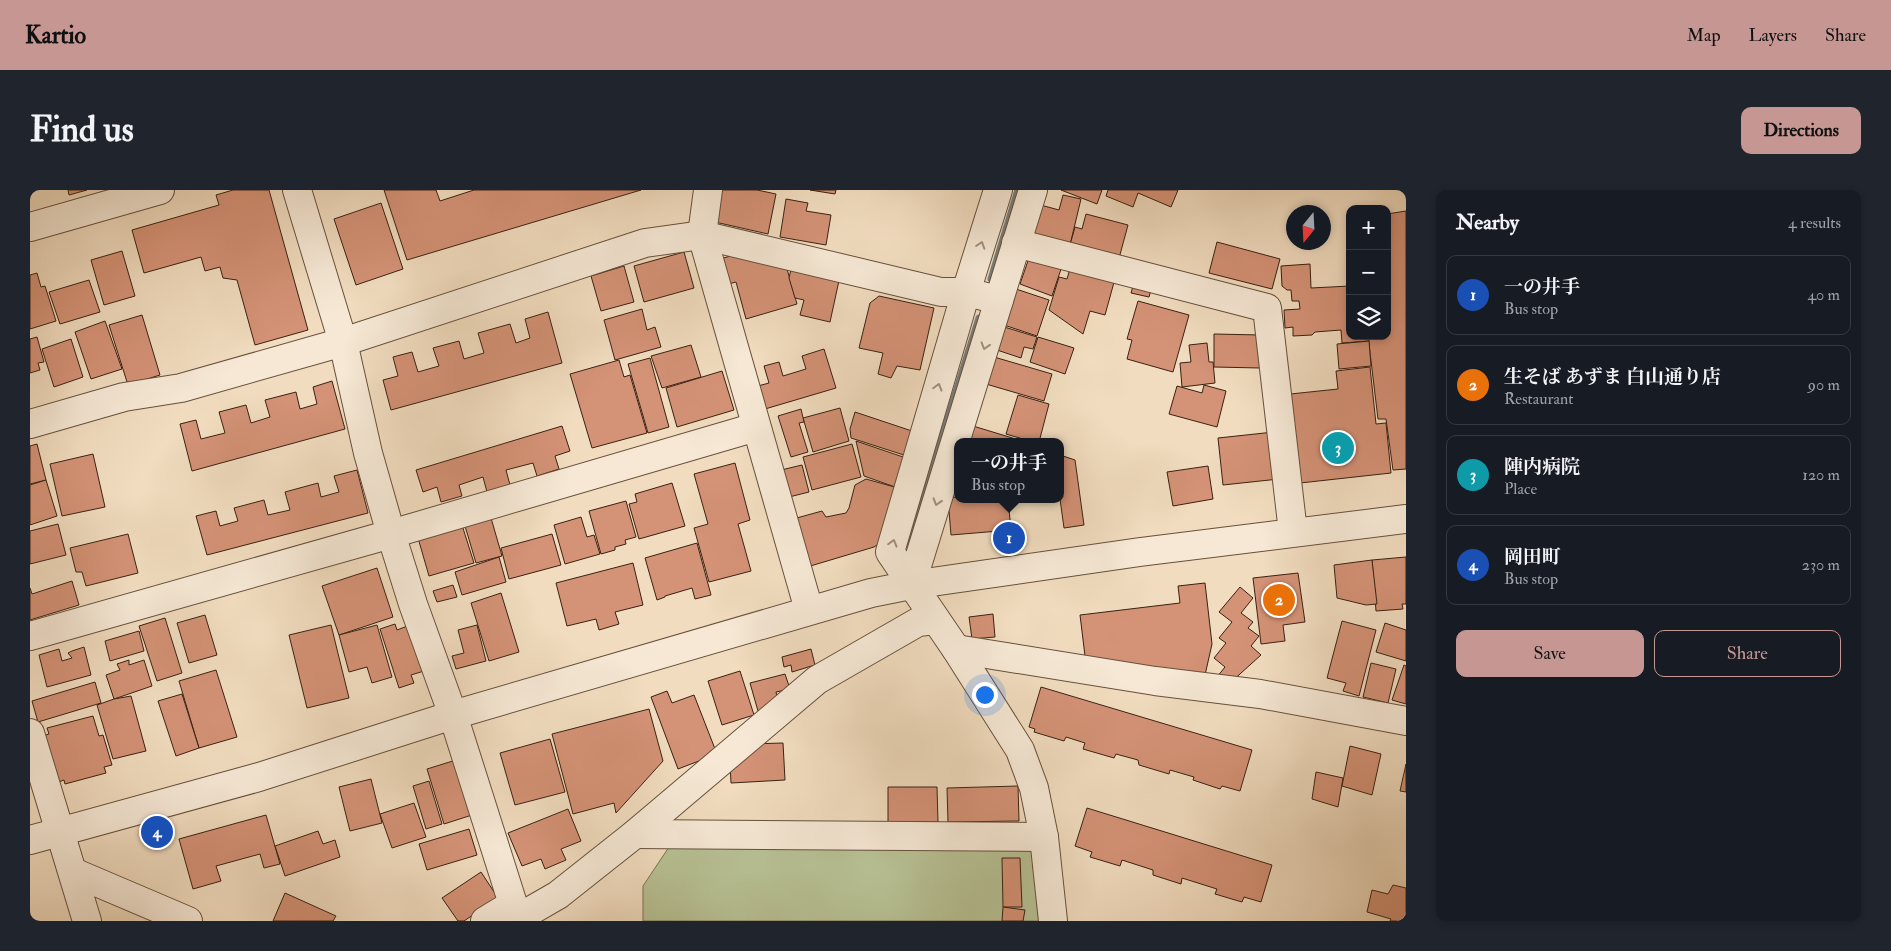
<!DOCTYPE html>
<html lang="en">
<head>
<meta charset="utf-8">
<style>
	:root { --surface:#171b24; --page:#20242c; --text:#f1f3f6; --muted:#9ea1a6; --line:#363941; --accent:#c59692 }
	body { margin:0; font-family:"IM FELL Double Pica","Noto Serif JP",serif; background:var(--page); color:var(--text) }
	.controls { position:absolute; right:15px; top:15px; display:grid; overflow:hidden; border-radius:10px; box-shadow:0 2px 8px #0003 }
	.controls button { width:45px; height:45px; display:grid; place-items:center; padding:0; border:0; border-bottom:1px solid var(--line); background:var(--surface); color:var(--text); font:25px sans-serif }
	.compass { position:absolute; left:1256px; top:15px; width:45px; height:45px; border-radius:50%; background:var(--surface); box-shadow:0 2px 8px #0003; rotate:198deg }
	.you { position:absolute; left:954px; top:504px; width:18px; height:18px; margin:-12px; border:4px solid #fff; border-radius:50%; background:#1a73e8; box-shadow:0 0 0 8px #1a73e833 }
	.badge { display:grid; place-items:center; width:32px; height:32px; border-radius:50%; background:var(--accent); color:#fff; font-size:16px; font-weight:700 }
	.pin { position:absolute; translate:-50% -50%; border:2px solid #fff; box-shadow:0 1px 5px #0006 }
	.popup { position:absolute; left:924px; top:248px; width:110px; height:65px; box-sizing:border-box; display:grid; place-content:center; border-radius:10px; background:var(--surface); filter:drop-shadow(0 1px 4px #0005); font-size:16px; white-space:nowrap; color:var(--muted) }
	.popup b { font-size:19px; color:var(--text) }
	.popup::after { content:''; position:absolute; left:50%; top:100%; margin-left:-10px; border:10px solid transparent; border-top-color:var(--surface) }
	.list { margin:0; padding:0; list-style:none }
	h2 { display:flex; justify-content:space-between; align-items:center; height:65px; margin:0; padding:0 20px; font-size:21px }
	h2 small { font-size:16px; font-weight:400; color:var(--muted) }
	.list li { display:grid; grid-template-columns:32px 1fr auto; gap:15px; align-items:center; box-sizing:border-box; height:80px; margin:0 10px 10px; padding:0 10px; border:1px solid var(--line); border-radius:10px }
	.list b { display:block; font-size:19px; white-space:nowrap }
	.list p { margin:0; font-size:16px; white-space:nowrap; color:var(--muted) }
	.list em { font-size:16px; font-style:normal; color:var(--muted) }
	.actions { display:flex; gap:10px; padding:15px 20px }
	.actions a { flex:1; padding:11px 0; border:1px solid var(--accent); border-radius:10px; text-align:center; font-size:18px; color:var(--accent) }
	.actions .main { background:var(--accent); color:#111 }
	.icon { flex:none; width:28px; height:28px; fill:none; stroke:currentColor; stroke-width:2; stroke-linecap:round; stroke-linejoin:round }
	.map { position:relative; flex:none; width:1376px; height:731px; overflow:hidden; border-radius:10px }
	header { display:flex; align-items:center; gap:30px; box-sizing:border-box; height:70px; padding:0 25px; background:var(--accent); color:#111 }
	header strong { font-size:24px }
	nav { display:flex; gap:28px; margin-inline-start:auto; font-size:18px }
	.intro { display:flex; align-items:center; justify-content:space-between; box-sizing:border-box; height:120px; padding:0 30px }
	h1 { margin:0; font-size:35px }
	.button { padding:12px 22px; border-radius:10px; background:var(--accent); color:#111; font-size:18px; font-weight:700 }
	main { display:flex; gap:30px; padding:0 30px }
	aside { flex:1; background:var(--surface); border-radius:10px; box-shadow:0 2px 8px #0003 }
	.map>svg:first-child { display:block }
	.green { fill:#b7c194; stroke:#787152 }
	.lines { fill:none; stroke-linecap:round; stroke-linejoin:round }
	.stream { stroke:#777c79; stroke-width:7 }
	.building { fill:#d49276; stroke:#392111 }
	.minor-casing { stroke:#67503c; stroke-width:30 }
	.minor { stroke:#f6e8d5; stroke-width:28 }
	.oneway { stroke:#a18e7d }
</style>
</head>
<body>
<header>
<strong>Kartio</strong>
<nav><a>Map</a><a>Layers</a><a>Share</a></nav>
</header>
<div class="intro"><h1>Find us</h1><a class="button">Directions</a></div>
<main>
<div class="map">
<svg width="1376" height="731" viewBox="0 0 1376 731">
	<rect width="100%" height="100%" fill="#f1dcbf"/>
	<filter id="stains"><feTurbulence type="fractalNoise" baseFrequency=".004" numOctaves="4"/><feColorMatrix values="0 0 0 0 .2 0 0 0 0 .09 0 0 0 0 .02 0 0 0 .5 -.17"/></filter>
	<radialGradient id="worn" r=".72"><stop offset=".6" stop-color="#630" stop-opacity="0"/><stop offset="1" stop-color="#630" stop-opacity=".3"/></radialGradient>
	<polygon class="green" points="1005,653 1010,731 613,731 613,696 639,657"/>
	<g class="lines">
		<g class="stream">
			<polyline points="961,89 988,0"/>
			<polyline points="879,353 949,128"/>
		</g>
	</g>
	<g class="building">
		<polygon points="38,0 57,0 39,5"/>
		<polygon points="203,0 239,0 278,140 225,155 207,90 193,88 190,77 175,81 171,67 114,83 102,40 189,15 186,5"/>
		<polygon points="354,0 406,0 410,11 444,0 611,0 377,70"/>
		<polygon points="690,0 727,0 746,4 738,44 685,32"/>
		<polygon points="780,0 806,0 805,4"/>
		<polygon points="1031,0 1072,0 1067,14"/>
		<polygon points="1078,0 1148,0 1141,17 1108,3 1103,17 1076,6"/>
		<polygon points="1033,5 1051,9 1040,55 999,45 1007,14 1029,20"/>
		<polygon points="756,9 778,13 776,21 801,25 796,55 750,47"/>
		<polygon points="351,13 373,79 326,95 304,29"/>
		<polygon points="1376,21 1376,279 1363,280 1356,229 1348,229 1338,146 1357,146 1357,24"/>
		<polygon points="1056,24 1098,35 1088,72 1040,55 1045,37 1052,39"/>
		<polygon points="1187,52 1250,69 1242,99 1179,83"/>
		<polygon points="92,61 105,106 74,115 61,70"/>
		<polygon points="654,62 664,98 614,112 604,76"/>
		<polygon points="710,63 755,72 767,114 716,129 706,92 691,96 684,71"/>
		<polygon points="1000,65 1032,76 1022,106 990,94"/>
		<polygon points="1042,72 1086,85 1075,125 1060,121 1053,144 1019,120 1029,87 1037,89"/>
		<polygon points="1280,74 1281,98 1320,96 1320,146 1339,146 1339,151 1312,153 1311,140 1285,142 1282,145 1263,146 1263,137 1255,138 1254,120 1270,119 1269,111 1262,111 1261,100 1257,100 1252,96 1251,76"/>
		<polygon points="762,75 810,86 800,132 770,125 774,110 765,108 759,88"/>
		<polygon points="594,76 604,112 571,121 561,86"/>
		<polygon points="7,83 11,97 15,96 26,131 0,139 0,85"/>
		<polygon points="1105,89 1123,93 1119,107 1101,103"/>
		<polygon points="59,90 70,122 30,134 19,102"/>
		<polygon points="986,99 1019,110 1007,146 974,135"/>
		<polygon points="849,106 904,118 890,180 867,176 861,188 848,184 853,163 829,158 840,113"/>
		<polygon points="1108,111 1159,125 1143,182 1097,169 1102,150 1097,149"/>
		<polygon points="612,119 617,140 625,137 631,157 585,170 574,130"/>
		<polygon points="518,122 532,173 361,220 353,190 368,186 363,167 382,162 388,182 409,176 403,158 429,151 434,169 454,163 448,143 480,134 486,153 500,148 495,129"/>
		<polygon points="112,125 130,185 98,195 79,135"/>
		<polygon points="75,131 92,179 61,189 45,142"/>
		<polygon points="971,136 1007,147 1003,159 994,157 991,168 964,159"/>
		<polygon points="1184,144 1231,145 1230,178 1184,177"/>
		<polygon points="7,147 14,172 8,173 10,180 0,183 0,149"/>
		<polygon points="1008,147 1044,158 1035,184 1000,172"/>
		<polygon points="41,149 53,187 24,197 12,159"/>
		<polygon points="1339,151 1341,176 1309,179 1307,154"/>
		<polygon points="1177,153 1179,172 1183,172 1185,193 1152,197 1150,173 1161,172 1159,155"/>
		<polygon points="661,155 671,187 632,198 621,166"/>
		<polygon points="794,159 806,198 735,219 728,196 739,193 734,176 749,172 753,186 776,179 772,166"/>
		<polygon points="964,167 1022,184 1014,211 956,194"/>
		<polygon points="620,168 639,237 618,243 598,174"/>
		<polygon points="589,170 594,187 600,185 617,243 562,258 540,184"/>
		<polygon points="1340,177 1346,234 1356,233 1361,283 1261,294 1251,205 1308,199 1306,181"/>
		<polygon points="692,181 704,220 647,237 636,198"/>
		<polygon points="302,191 315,239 162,281 150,234 166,230 171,249 195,243 189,222 216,215 221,233 240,227 235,210 266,202 270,219 287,214 283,197"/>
		<polygon points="1174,195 1196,201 1187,237 1139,224 1147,196 1172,203"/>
		<polygon points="988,205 1019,214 1009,252 1003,252 976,244"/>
		<polygon points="810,218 819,251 783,262 773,228"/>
		<polygon points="771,219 774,232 769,233 778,262 761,267 748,226"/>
		<polygon points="825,222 885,242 877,266 821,248 820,239"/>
		<polygon points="532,236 540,261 525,266 529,279 507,286 503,273 476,280 480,295 457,302 453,287 429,295 432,306 411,312 407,297 393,302 386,280"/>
		<polygon points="943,236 989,250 988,252 938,252"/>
		<polygon points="1244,242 1249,289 1193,295 1188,248"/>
		<polygon points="826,251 879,269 868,298 834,286"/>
		<polygon points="7,254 16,290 0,294 0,256"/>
		<polygon points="822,254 831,287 782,300 773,267"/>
		<polygon points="63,264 75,317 32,326 20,274"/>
		<polygon points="1030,265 1045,270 1054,335 1034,338 1030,309"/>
		<polygon points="705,273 720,330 708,334 721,381 679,392 664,338 678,334 664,284"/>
		<polygon points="772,275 779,302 755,308 747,281"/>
		<polygon points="1178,276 1183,309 1143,316 1137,282"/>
		<polygon points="327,280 338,323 177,365 166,326 186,321 190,336 208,331 204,318 234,310 238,325 260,320 255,302 288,293 291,307 309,302 304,286"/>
		<polygon points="836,289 868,298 850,353 844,357 777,377 763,329 792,321 796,327 816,323 819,318 825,295"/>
		<polygon points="16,290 27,326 0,335 0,295"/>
		<polygon points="642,293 655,336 609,349 599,314 607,312 605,304"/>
		<polygon points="928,307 928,309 978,309 981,340 921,345 918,308"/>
		<polygon points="596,311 606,347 595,350 596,354 585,357 585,360 571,364 559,321"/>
		<polygon points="551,327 557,347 564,345 570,364 535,374 524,335"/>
		<polygon points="461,328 472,366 446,373 435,336"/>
		<polygon points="28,334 36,365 0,374 0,341"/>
		<polygon points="432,335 444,373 399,386 388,348"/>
		<polygon points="98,344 108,383 56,396 52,382 46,382 40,358"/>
		<polygon points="522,344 531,375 479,389 471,358"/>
		<polygon points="667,353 681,405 665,409 662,398 635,406 635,407 627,410 615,368"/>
		<polygon points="469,367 476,392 432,405 425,382"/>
		<polygon points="1376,367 1376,414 1372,414 1373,419 1346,421 1342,370"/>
		<polygon points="1342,370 1347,414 1336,415 1307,408 1304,375"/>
		<polygon points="603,373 613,415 585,422 589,434 569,440 566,429 537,436 526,393"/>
		<polygon points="347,378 363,427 309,445 292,396"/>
		<polygon points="1268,383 1275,432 1253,435 1255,451 1231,454 1223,388"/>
		<polygon points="42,391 49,415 0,430 0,398 2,404"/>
		<polygon points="1175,393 1182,454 1173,494 1055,466 1050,425 1150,413 1148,396"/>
		<polygon points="423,395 427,407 407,412 403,401"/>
		<polygon points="1210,397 1223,408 1211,423 1223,432 1218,438 1229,446 1221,456 1231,465 1200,493 1183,492 1195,477 1184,468 1196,453 1189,448 1202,432 1189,422"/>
		<polygon points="471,403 489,462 459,471 441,413"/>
		<polygon points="963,424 965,447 942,449 939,427"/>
		<polygon points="175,425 187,465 159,473 147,433"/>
		<polygon points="135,428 152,483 127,491 109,436"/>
		<polygon points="1312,431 1346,440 1329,506 1313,501 1316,493 1297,488"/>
		<polygon points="1355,433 1376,440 1376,471 1346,462"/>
		<polygon points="365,434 367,440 380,435 394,481 381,485 384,493 369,498 350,439"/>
		<polygon points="301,435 319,508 277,518 259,445"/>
		<polygon points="347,435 362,487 342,493 337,477 319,482 309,445"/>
		<polygon points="447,435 456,471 426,479 422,466 434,463 428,440"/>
		<polygon points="109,441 114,461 80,471 75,451"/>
		<polygon points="54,457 61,485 17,497 9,465 29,459 32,471 42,468 38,463 42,461"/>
		<polygon points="781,459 785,475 762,482 761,475 754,477 752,467"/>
		<polygon points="99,470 99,475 114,470 122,496 84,509 76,485 90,480 87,474"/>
		<polygon points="1341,473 1366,479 1358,513 1333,507"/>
		<polygon points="1374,475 1376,476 1376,514 1362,510"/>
		<polygon points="186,480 207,547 169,558 149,491"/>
		<polygon points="710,481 724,525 692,535 678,491"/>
		<polygon points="755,484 760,499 746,502 748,511 735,515 737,519 728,521 720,493"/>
		<polygon points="65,492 71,513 8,532 2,511"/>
		<polygon points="1011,497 1222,560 1210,601 1192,596 1190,599 1163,590 1164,587 1140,580 1139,584 1109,575 1108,570 1086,564 1084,568 1053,559 1055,553 1036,547 1034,551 1004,542 1005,539 999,537"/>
		<polygon points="637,501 642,513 664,505 687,564 648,579 621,507"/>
		<polygon points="152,504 169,558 146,566 128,511"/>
		<polygon points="101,506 116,561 83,569 67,515 84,509"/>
		<polygon points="619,519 633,571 586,623 584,613 543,624 522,544"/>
		<polygon points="63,526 69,546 73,545 82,575 74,577 76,583 35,594 34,590 26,593 12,546 19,544 17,538"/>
		<polygon points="520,549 535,602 485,615 470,563"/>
		<polygon points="753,553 755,590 701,593 700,572 718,554"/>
		<polygon points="1320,556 1351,564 1342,605 1312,596"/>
		<polygon points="426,570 442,625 414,634 397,579"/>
		<polygon points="1376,574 1376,602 1370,601"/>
		<polygon points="1286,582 1313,588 1308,617 1282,609"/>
		<polygon points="341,589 352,633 320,641 309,597"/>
		<polygon points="399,591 412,634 396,639 383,596"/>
		<polygon points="988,596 989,631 918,632 917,598"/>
		<polygon points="858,597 907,597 908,632 858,632"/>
		<polygon points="384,613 396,647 362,658 350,624"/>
		<polygon points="1057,618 1242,675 1231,712 1214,707 1212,712 1185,704 1187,699 1152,688 1151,694 1123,685 1123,680 1092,670 1090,676 1060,667 1062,662 1045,656"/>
		<polygon points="538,619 551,651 531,659 536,670 515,679 511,669 492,676 478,643"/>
		<polygon points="236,625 250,674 234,678 230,664 186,676 191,691 163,699 149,649"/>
		<polygon points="439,639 447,665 397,680 389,654"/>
		<polygon points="288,641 293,654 305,650 310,667 255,686 245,656"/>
		<polygon points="972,668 990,668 992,717 973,717"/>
		<polygon points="451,682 468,708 434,731 428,731 412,708"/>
		<polygon points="1363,695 1376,698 1376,731 1360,731 1361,729 1337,722 1342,700 1358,704"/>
		<polygon points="255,703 306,726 303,731 243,731"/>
		<polygon points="973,717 995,720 993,731 972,731"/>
	</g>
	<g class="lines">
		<g class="minor-casing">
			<g id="minor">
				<polyline points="267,0 313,152 338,263 361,344 383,414 423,525 483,714 455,731"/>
				<polyline points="678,0 672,45 779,420"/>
				<polyline points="968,0 936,102 860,362 926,459 990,560 1004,598 1014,647 1023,731"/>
				<polyline points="0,37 130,0"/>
				<polyline points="986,53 1237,118 1263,342"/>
				<polyline points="0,234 94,207 151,198 313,152 615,53 672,45 911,102 936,102 969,110"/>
				<polyline points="881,395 1003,0"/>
				<polyline points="0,446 361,344 726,237"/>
				<polyline points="926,459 1125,491 1230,504 1376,531"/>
				<polyline points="0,543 57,731"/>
				<polyline points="605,644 1014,647"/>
				<polyline points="0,650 229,587 423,525 841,403 881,395 1110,362 1376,329"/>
				<polyline points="43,682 158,731"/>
				<polyline points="483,731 528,705 605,644 787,490 888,432 905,430"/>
			</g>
		</g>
		<use href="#minor" class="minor"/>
	</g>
	<defs><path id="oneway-chevron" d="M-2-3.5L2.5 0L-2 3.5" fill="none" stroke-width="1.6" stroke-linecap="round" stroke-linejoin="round" transform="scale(1.25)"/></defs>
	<g class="oneway">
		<use href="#oneway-chevron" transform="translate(951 55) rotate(-72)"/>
		<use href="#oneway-chevron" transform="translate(955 156) rotate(107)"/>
		<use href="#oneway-chevron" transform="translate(908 197) rotate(-74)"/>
		<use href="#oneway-chevron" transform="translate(907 312) rotate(107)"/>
		<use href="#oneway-chevron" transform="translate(863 353) rotate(-74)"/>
	</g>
	<rect width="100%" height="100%" filter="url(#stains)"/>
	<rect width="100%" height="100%" fill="url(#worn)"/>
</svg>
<div class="controls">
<button>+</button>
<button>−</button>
<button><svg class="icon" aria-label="layers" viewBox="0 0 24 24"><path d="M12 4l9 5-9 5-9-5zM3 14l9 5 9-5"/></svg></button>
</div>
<svg class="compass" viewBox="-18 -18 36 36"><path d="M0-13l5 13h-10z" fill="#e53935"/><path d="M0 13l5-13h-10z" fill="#9ea1a6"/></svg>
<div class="you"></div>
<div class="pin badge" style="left:979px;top:348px;background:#1a4fb4">1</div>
<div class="popup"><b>一の井手</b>Bus stop</div>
<div class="pin badge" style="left:1249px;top:410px;background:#e8710a">2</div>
<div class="pin badge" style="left:1308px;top:258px;background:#0f9aa8">3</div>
<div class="pin badge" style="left:127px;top:642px;background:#1a4fb4">4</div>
</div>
<aside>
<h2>Nearby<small>4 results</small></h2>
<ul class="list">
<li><span class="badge" style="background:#1a4fb4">1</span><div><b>一の井手</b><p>Bus stop</p></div><em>40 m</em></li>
<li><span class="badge" style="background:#e8710a">2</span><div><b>生そば あずま 白山通り店</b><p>Restaurant</p></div><em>90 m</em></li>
<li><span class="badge" style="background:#0f9aa8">3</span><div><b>陣内病院</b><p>Place</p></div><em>120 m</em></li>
<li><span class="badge" style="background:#1a4fb4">4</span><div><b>岡田町</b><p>Bus stop</p></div><em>230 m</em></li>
</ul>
<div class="actions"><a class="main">Save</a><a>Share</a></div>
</aside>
</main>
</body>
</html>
